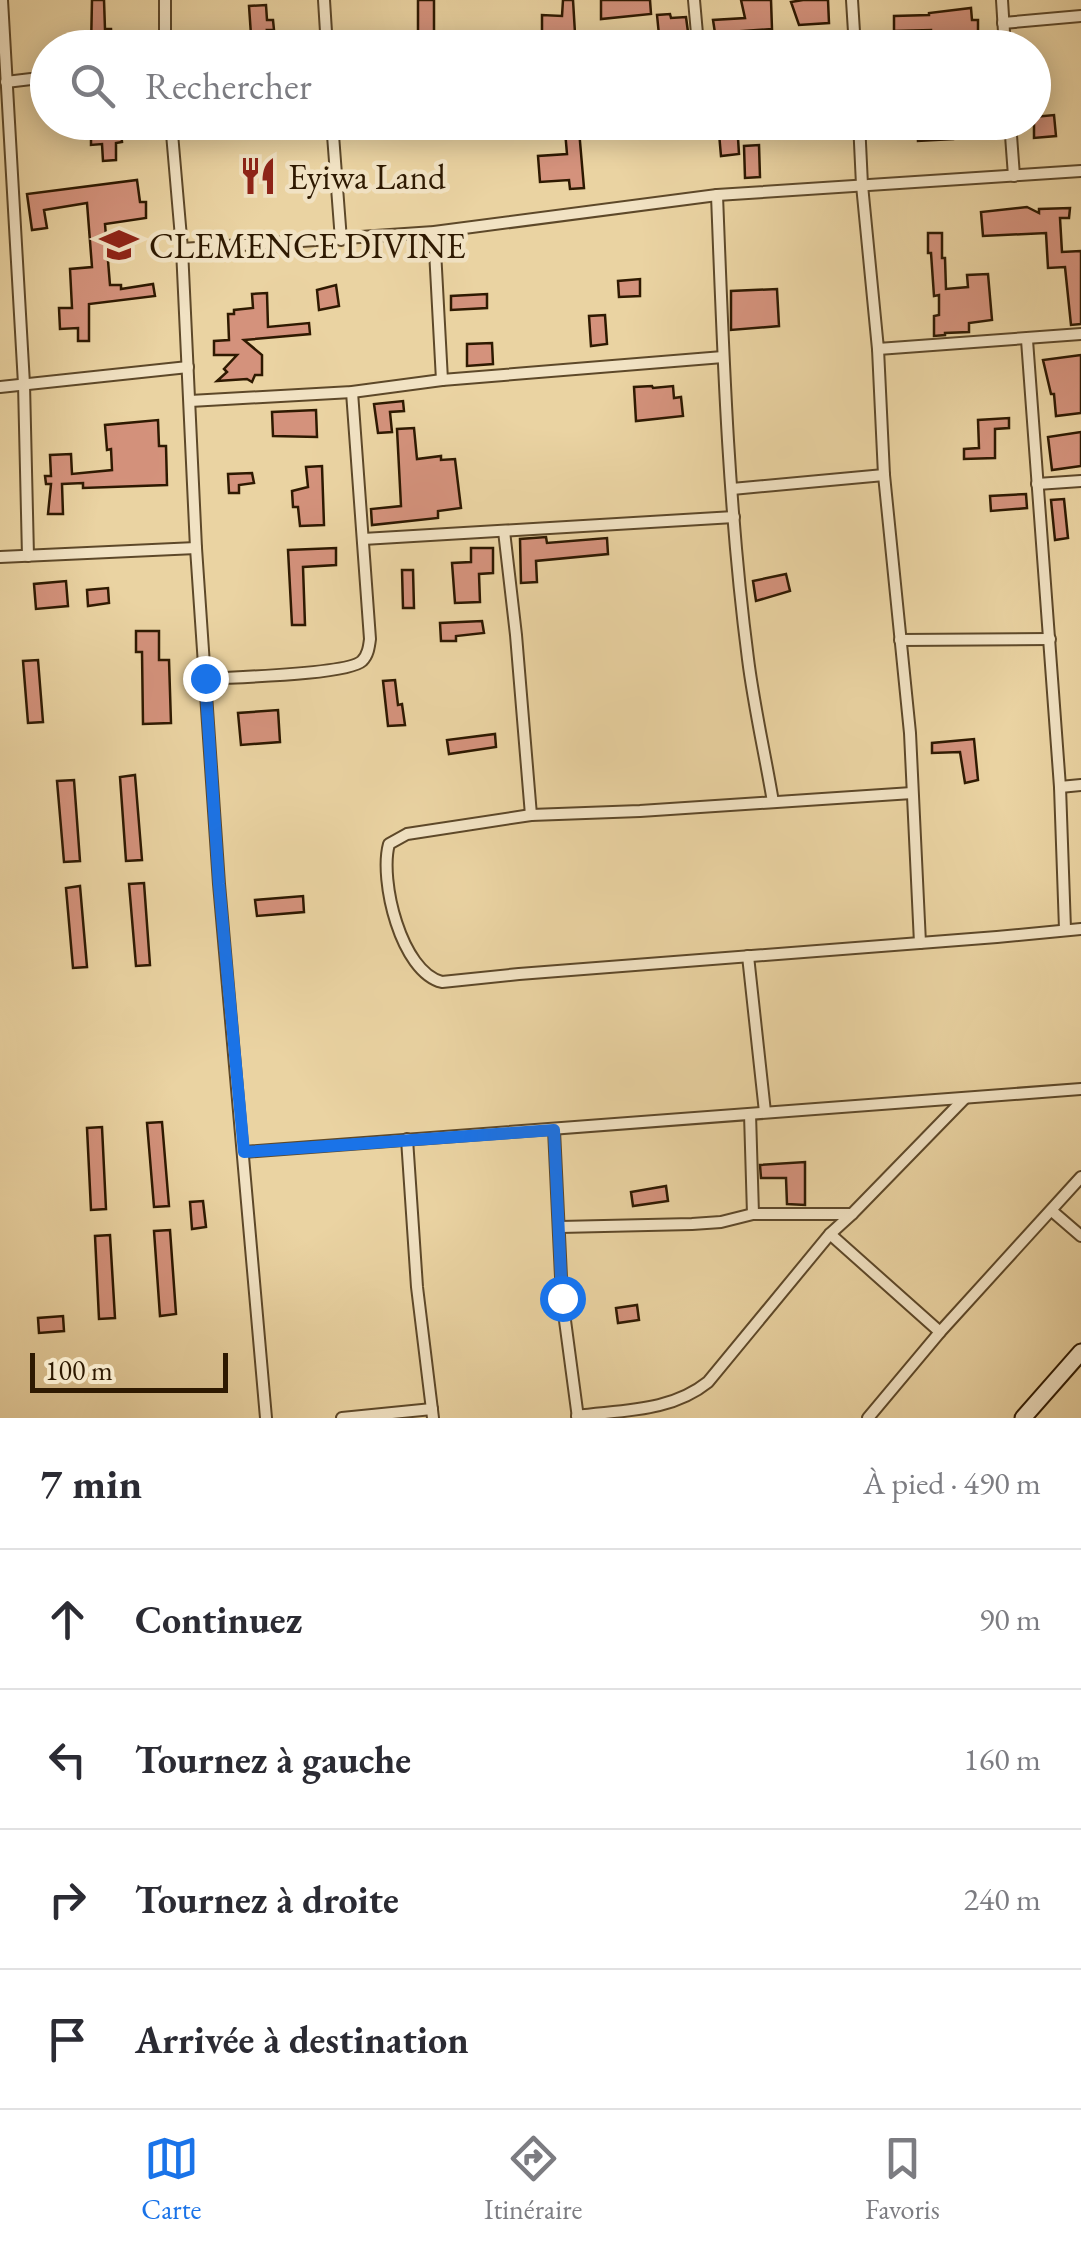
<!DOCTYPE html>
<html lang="fr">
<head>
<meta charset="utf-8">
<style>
	:root { --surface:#fff; --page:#f7f7f7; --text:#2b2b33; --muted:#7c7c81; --line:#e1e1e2; --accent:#1a73e8 }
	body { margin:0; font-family:"EB Garamond",serif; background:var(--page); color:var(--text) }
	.scale { position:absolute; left:30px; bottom:25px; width:198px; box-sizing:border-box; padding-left:10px; border:5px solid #2e1901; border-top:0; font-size:28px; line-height:35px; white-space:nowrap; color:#2e1901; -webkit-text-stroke:8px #f1e2c3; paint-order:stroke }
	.stop { position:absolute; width:30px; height:30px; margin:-22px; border:8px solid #1a73e8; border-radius:50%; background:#fff }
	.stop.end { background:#1a73e8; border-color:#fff; box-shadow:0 2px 10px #0008 }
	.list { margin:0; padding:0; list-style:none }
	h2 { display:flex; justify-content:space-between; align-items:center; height:130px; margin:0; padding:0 40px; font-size:42px }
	h2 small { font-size:32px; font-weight:400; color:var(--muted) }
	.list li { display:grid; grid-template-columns:65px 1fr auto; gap:30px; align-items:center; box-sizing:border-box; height:140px; padding:0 40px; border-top:2px solid var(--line) }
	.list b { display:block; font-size:38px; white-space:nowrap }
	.list em { font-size:32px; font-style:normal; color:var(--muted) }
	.icon { flex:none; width:55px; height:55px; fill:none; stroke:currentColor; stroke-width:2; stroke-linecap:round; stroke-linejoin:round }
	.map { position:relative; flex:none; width:1081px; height:1418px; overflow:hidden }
	.search { position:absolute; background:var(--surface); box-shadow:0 5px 25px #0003; left:30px; right:30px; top:30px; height:110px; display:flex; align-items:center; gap:25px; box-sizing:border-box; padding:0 35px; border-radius:55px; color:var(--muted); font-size:38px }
	.sheet { height:690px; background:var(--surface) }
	nav { display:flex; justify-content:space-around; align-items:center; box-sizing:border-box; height:140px; border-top:2px solid var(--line); background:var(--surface); font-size:28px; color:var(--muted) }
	nav a { display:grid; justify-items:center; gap:5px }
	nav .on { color:var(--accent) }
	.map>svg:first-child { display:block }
	.building { fill:#d4927c; stroke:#2e1901; stroke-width:2.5 }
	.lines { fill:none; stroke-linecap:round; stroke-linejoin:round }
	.street-casing { stroke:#5d4829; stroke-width:14 }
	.secondary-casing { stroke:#2e1901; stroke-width:19 }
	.street { stroke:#f1e2c3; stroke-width:10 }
	.secondary { stroke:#f1e2c3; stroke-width:15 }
	.route { stroke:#1a73e8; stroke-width:12 }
	.labels { text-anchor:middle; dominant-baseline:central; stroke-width:9; stroke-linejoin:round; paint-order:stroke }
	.poi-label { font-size:35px; fill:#2e1901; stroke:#f1e2c3; text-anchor:start }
</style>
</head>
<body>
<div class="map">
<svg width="1081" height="1418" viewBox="0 0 1081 1418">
	<rect width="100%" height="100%" fill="#ead3a2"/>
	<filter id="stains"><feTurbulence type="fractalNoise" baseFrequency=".002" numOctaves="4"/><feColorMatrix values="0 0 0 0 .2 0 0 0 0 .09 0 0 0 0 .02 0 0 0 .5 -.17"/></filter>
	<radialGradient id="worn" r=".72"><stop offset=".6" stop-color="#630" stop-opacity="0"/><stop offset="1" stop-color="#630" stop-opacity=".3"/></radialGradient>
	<g class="building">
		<polygon points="92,0 104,0 105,29 111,29 112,48 91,48"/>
		<rect x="418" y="0" width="16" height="47"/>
		<polygon points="563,0 573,0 575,33 542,36 542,15 562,16"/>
		<polygon points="601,0 650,0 651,14 601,19"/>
		<polygon points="741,0 771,0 772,29 715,33 713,20 745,18"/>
		<polygon points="803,0 828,0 829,23 799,25 791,2"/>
		<polygon points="266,5 267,20 273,20 274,30 267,30 268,34 251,35 249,6"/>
		<polygon points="971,8 972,20 978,20 978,36 950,37 950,48 931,48 931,30 894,31 894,16 929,15 929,13"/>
		<polygon points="670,14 671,18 686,17 688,32 659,35 657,15"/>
		<polygon points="1054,115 1056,136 1034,138 1034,117"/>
		<polygon points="83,122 120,122 122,142 116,143 116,160 103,161 102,144 91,145 91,135 83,136"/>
		<polygon points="485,122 557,122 557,130 485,134"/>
		<polygon points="718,122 737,122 739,154 721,156"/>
		<polygon points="917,122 952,122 953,139 918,141"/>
		<polygon points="579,130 584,188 570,189 569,180 540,182 538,156 567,154 565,131"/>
		<polygon points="759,145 760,177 745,178 744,146"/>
		<polygon points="137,180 140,202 146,202 146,218 105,224 110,285 121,285 121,289 153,284 155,296 89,304 89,341 78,341 78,328 60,329 59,308 72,308 70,269 92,267 87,203 44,210 47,228 32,230 27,194"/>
		<polygon points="1027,207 1039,213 1039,209 1070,208 1069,218 1060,218 1062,252 1081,251 1081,324 1071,325 1065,267 1048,268 1046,233 983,236 981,212"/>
		<polygon points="928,233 942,233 942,258 945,258 946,289 968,287 967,275 988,274 992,320 969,323 969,332 945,333 945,335 934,336 934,316 939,315 939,295 934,296 931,253 928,253"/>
		<polygon points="640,279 640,296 619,297 618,281"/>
		<polygon points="336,285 339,306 319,310 317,290"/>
		<polygon points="777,289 779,326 731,330 731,291"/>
		<polygon points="267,293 268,327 309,323 310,334 244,340 262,355 262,375 255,375 252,382 247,379 217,381 227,372 224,369 237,355 214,355 214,341 229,340 228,314 234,314 234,310 253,308 252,294"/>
		<polygon points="487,294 487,308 451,310 451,296"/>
		<polygon points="605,315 607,344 591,346 589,316"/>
		<polygon points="492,343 493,364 467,366 467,344"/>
		<polygon points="1081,355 1081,413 1056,416 1054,394 1051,394 1043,360"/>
		<polygon points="652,386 653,388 673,386 674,398 681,397 683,416 636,421 634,387"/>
		<polygon points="403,401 404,411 390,412 392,432 378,433 374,404"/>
		<polygon points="316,410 317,437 273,436 272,412"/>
		<polygon points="1009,418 1009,428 995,429 995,458 964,459 964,449 979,448 978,420"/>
		<polygon points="158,420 159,446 166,446 167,485 83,488 83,483 62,484 63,514 48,514 51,484 46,484 45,476 51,476 50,455 71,454 72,474 112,470 111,449 107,450 105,425"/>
		<polygon points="414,428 417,459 441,456 441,460 455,459 461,508 438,511 438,518 372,525 371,509 401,506 397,429"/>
		<polygon points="1081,432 1081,466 1052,470 1048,437"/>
		<polygon points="322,466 324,525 300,526 298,507 293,507 292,491 308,487 306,467"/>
		<polygon points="252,473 254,483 239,485 239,493 229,493 228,474"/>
		<polygon points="1026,494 1027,508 991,511 990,496"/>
		<polygon points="1064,499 1068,538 1055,540 1051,500"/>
		<polygon points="546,537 547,543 607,538 608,554 536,561 537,582 521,583 520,539"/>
		<polygon points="336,548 336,565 303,567 305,625 292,625 288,550"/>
		<polygon points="471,548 493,548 493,573 479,574 480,602 455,603 452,563 471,562"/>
		<polygon points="402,570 413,570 414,608 403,608"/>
		<polygon points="786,574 790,591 756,601 753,581"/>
		<polygon points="66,581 68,606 36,609 34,584"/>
		<polygon points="108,588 109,603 88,606 87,590"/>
		<polygon points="482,621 484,633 456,636 456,641 441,641 440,623"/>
		<polygon points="136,631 159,631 159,660 169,660 171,723 143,724 142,652 136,652"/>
		<polygon points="38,660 43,722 28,723 23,661"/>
		<polygon points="395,680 398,705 402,704 405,725 388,726 383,681"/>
		<polygon points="278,710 280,742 241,745 238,713"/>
		<polygon points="495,734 496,747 449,754 447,740"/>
		<polygon points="974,739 978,780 965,783 960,752 932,753 932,743"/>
		<polygon points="135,775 142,860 126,861 120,777"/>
		<polygon points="74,780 80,861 64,862 57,781"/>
		<polygon points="144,883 150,965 136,966 129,884"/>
		<polygon points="80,886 87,967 73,968 66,888"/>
		<polygon points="303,896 304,912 257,916 255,900"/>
		<polygon points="162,1122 169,1206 154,1207 147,1123"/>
		<polygon points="102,1127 106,1209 91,1210 87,1128"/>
		<polygon points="805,1162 805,1205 787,1204 786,1178 761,1178 760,1165"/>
		<polygon points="666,1186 668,1201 633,1206 631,1192"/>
		<polygon points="203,1201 206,1227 192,1229 190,1202"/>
		<polygon points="170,1230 176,1314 160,1316 154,1231"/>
		<polygon points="110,1235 115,1318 99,1319 95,1236"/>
		<polygon points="637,1305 639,1320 618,1323 616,1308"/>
		<polygon points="63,1316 64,1331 39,1333 38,1318"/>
	</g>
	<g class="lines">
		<g class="street-casing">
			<g id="street">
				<polyline points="2,0 24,384 28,556"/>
				<polyline points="165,0 165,48"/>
				<polyline points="324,0 327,48"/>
				<polyline points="694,0 698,45"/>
				<polyline points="852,0 855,48"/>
				<polyline points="1002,0 1005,48"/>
				<polyline points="1003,23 1081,16"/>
				<polyline points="669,48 855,39"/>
				<polyline points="6,82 48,77"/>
				<polyline points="171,122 182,249 196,548 219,884 266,1418"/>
				<polyline points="332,122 341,240"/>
				<polyline points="859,122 862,185 878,349 1081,334"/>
				<polyline points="1010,122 1014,176"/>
				<path d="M717 195C723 350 728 506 748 659 754 707 765 754 773 802"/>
				<polyline points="434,232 442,380"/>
				<polyline points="182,249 434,232 717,195 1081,171"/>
				<polyline points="1027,340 1060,787 1065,929"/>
				<polyline points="878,349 884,475 910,733 920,943"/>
				<polyline points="0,387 188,367"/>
				<polyline points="190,401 352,392 442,380 723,357"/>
				<polyline points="1037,484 1081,481"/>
				<polyline points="732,489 884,475"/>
				<polyline points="504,531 516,635 531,815"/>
				<polyline points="363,539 734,517"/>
				<polyline points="0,557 196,548"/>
				<polyline points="900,640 1050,639"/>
				<path d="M205 679C231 677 347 675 362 661 368 655 369 647 370 639L352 392"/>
				<polyline points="1060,787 1081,785"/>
				<path d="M912 793 640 811 531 815 407 834 389 844C379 880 401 972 442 982L519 974 997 937 1081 929"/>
				<polyline points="748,956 765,1112"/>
				<polyline points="750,1114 753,1214"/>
				<polyline points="554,1130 562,1298 578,1418"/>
				<polyline points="407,1139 417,1287 433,1418"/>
				<polyline points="244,1152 1081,1089"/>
				<polyline points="1052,1211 1081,1236"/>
				<polyline points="560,1227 692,1224 721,1222 753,1214 852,1214"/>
				<polyline points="830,1234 940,1332"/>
				<path d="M577 1416C622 1410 671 1412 708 1382L830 1234 852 1214 965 1098"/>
				<polyline points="342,1418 432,1409"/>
				<polyline points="868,1418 940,1332 1081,1177"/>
			</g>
		</g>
		<g class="secondary-casing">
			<polyline id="secondary" points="1023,1418 1081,1352"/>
		</g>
		<use href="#street" class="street"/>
		<use href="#secondary" class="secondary"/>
	</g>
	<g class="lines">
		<polyline class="route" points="205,678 219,884 244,1152 554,1130 562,1298"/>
	</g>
	<defs>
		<g id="restaurant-bare" transform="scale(3)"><path d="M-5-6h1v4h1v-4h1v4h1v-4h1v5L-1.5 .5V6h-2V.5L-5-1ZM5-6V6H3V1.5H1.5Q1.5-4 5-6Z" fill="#8f2418" stroke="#f1e2c3" stroke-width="2.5" paint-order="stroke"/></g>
		<g id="school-bare" transform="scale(3)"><path d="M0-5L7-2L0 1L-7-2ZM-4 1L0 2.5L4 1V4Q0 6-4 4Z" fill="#8f2418" stroke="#f1e2c3" stroke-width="2.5" paint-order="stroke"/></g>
	</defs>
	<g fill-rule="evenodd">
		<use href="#restaurant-bare" x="258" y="176"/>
		<use href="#school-bare" x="119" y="245"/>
	</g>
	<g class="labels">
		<g class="poi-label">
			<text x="288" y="176">Eyiwa Land</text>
			<text x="149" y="245">CLEMENCE DIVINE</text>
		</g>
	</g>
	<rect width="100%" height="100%" filter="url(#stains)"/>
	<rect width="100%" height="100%" fill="url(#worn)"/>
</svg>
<div class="scale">100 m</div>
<div class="stop" style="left:562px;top:1298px"></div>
<div class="stop end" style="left:205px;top:678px"></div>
<div class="search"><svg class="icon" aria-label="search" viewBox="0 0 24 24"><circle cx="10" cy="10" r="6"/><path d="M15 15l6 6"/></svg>Rechercher</div>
</div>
<section class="sheet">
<h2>7 min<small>À pied · 490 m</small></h2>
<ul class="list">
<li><svg class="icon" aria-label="ahead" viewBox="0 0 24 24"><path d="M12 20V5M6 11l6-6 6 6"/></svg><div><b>Continuez</b></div><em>90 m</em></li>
<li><svg class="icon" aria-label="left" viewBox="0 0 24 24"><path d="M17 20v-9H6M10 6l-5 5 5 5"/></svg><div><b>Tournez à gauche</b></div><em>160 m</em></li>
<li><svg class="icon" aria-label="right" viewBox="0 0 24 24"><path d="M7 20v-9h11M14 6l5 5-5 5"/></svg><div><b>Tournez à droite</b></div><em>240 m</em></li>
<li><svg class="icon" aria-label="arrive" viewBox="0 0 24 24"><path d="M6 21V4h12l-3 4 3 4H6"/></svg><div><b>Arrivée à destination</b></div></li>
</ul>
</section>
<nav>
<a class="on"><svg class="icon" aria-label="map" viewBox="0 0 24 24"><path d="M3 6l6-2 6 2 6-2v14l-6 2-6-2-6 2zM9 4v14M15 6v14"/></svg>Carte</a>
<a><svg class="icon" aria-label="directions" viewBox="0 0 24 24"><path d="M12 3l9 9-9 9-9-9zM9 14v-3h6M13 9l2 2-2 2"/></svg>Itinéraire</a>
<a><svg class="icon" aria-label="saved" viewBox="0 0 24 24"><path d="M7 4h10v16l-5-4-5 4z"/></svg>Favoris</a>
</nav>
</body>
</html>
